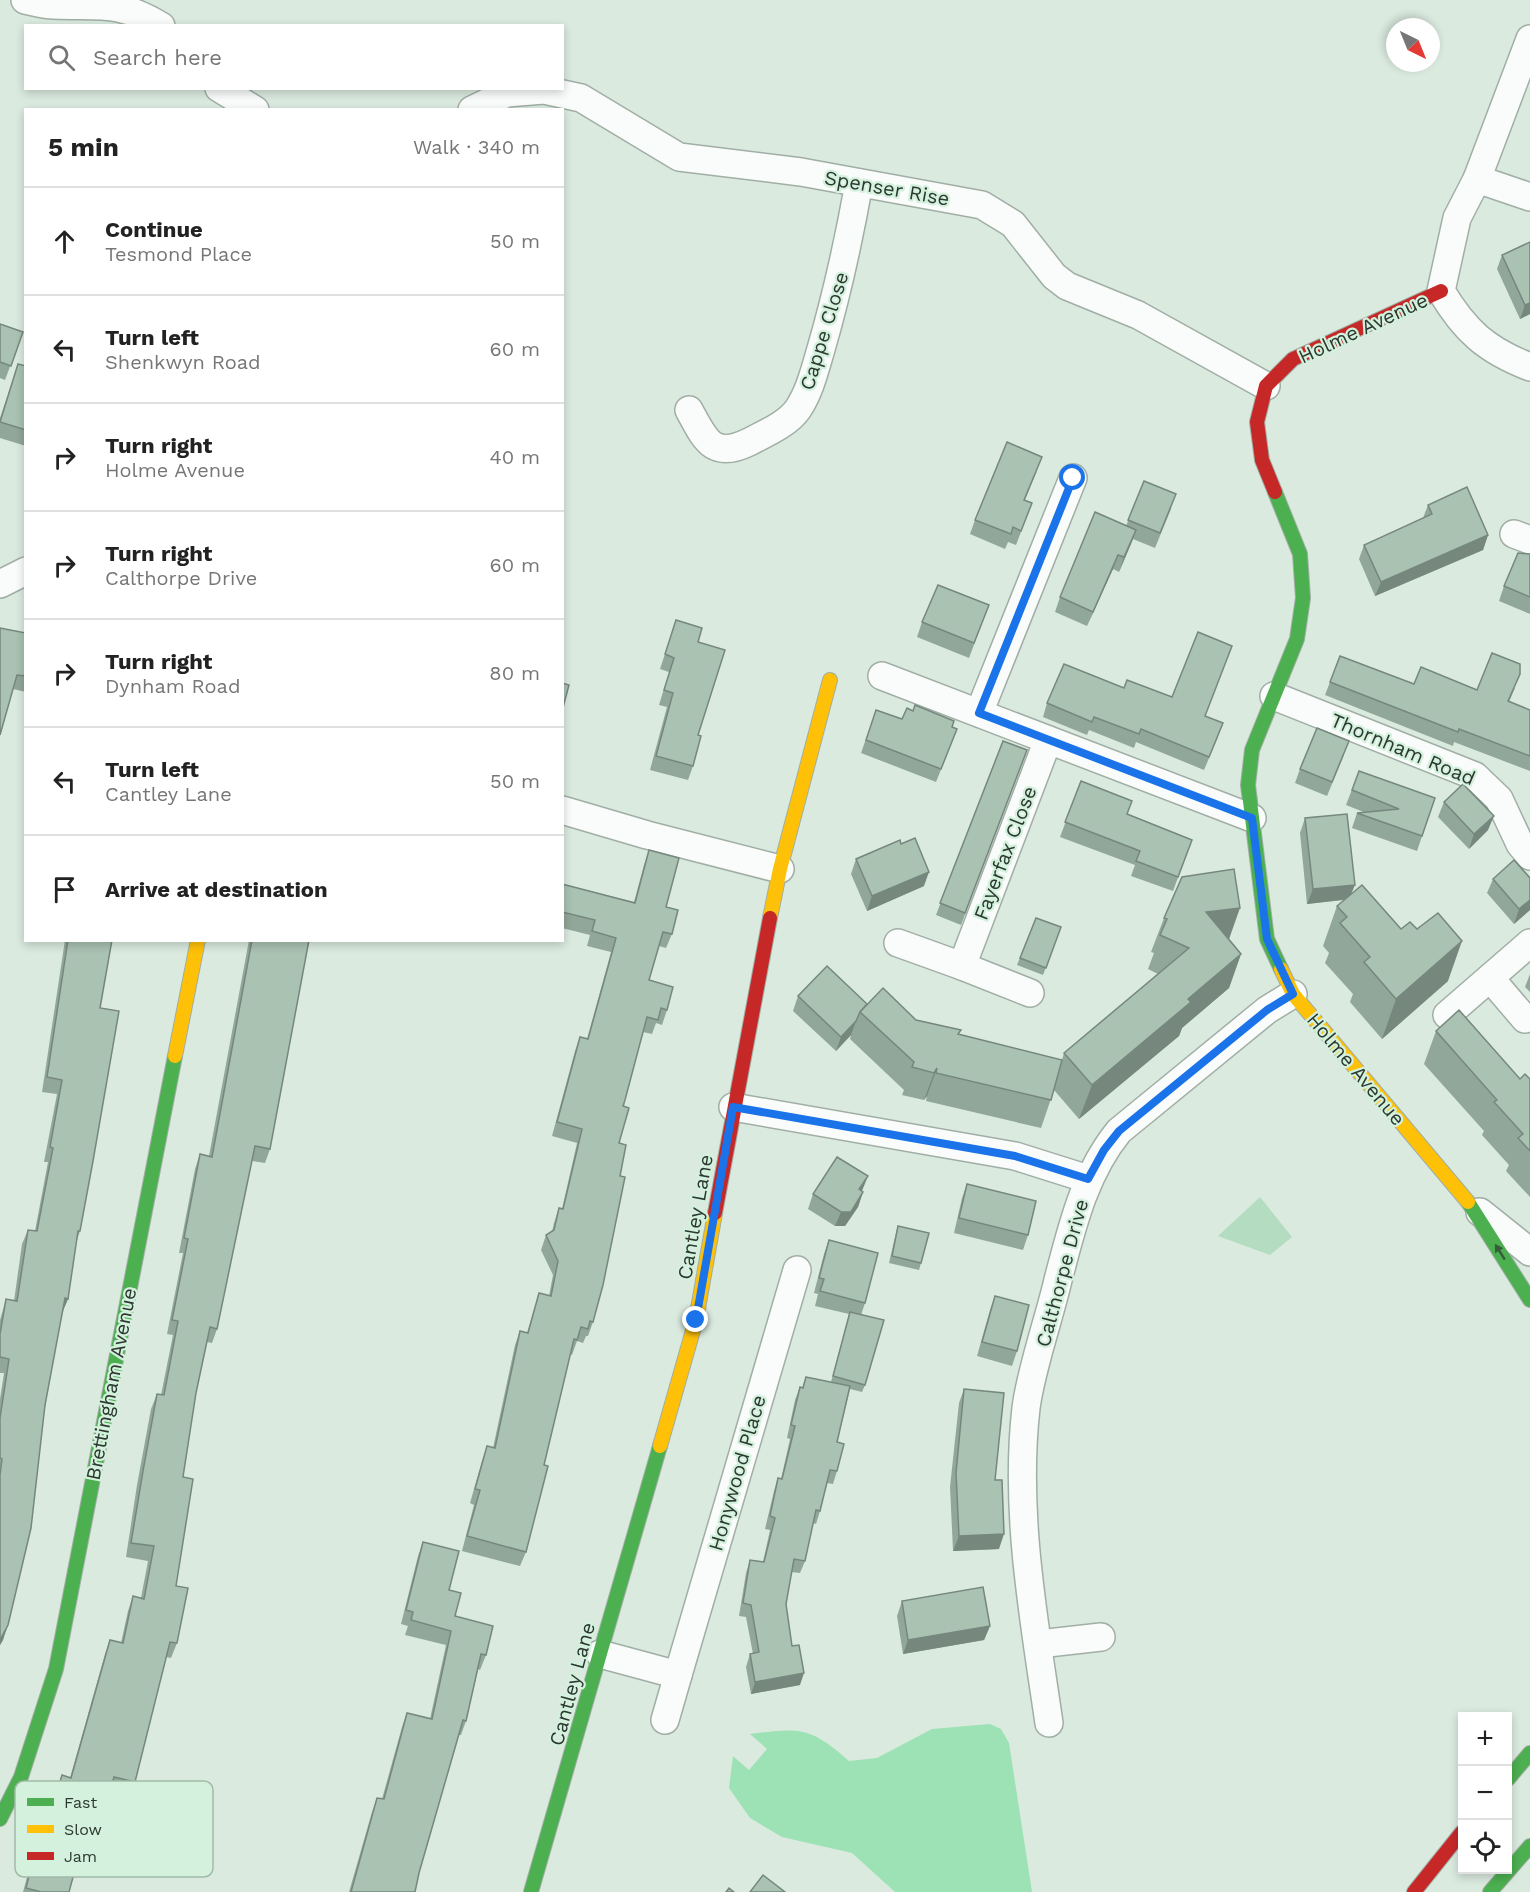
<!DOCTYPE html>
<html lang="en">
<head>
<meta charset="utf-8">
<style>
	:root { --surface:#fff; --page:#f2f2f2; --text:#222; --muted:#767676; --line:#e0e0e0 }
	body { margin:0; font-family:"Work Sans",sans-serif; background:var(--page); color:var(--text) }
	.controls { position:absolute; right:18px; bottom:18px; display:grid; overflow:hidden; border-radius:0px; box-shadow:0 3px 9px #0003 }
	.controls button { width:54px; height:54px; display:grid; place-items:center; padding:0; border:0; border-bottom:2px solid var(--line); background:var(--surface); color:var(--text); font:30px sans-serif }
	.compass { position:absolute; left:1386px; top:18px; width:54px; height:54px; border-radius:50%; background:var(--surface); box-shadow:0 3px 9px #0003; rotate:137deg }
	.stop { position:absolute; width:18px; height:18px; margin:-14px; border:4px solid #1a73e8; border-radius:50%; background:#fff }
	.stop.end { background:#1a73e8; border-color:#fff; box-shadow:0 2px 6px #0008 }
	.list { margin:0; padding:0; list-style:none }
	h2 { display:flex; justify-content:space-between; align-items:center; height:78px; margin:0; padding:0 24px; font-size:26px }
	h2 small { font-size:20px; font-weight:400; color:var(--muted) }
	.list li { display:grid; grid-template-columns:39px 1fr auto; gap:18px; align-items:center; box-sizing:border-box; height:108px; padding:0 24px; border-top:2px solid var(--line) }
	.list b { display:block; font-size:22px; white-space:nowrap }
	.list p { margin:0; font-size:20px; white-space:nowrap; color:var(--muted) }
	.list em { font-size:20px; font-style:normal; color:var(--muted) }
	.icon { flex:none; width:33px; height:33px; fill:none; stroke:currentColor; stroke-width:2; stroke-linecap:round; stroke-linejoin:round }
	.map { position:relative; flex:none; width:1530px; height:1892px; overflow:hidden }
	.search { position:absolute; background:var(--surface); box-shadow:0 3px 9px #0003; left:24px; top:24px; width:540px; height:66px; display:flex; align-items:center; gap:15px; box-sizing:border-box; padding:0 21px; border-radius:0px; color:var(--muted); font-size:22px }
	.panel { position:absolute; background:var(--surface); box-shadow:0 3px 9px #0003; left:24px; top:108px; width:540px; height:834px; border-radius:0px }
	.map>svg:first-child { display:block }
	.green { fill:#b4dcc1 }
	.water { fill:#9ce2b5 }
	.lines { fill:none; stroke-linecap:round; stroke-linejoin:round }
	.street-casing { stroke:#a1aea5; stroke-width:30 }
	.fast-casing { stroke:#a1aea5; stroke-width:16 }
	.slow-casing { stroke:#a1aea5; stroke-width:16 }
	.jam-casing { stroke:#a1aea5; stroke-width:16 }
	.street { stroke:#f9fcfa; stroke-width:27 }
	.fast { stroke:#4caf50; stroke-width:14 }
	.slow { stroke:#ffc107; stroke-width:14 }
	.jam { stroke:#c62828; stroke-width:14 }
	.wall { fill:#91a799 }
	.shaded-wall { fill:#76887d }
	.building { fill:#a9c2b2; stroke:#76887d; stroke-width:1.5 }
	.oneway { fill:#365c3a }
	.route { stroke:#1a73e8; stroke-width:8 }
	.labels { text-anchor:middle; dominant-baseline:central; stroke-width:4.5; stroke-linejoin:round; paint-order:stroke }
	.street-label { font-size:20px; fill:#2d3830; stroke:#d3f1dc }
	.key { fill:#d3f1dc; stroke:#a1baa8; stroke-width:1.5 }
	.key-label { font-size:16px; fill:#2d3830 }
</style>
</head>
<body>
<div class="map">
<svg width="1530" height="1892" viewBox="0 0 1530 1892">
	<rect width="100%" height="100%" fill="#daeadf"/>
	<polygon class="green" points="1260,1197 1292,1237 1270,1255 1218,1236"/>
	<path class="water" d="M990 1724 1001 1729 1009 1743 1032 1892H895L852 1853 782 1837 750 1818 729 1788 733 1756 749 1770 767 1749 750 1734C801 1728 809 1726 849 1761L877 1758 932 1729Z"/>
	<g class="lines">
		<g class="street-casing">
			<g id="street">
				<path d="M25 0C34 2 44 5 53 5 99 7 118 0 161 26"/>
				<path d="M1530 39 1477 179 1457 218 1441 291C1465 331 1486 350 1530 367"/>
				<polyline points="219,88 255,110"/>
				<polyline points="472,110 507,93 544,90 581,98 679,157 801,172 982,205 1013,224 1054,276 1067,286 1138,315 1266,386"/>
				<polyline points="1477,179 1530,197"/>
				<path d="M689 410C705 439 712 460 749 442 764 434 788 424 798 409 810 391 815 369 821 349 837 294 849 239 859 183"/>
				<polyline points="1514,534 1530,540"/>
				<polyline points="0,584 26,571"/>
				<polyline points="882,676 1252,818"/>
				<polyline points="1274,696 1475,776 1499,799 1520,844 1530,856"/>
				<polyline points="979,713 1073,478"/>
				<polyline points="562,810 647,835 780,869"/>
				<polyline points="898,943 962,966 1048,740"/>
				<polyline points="962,966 1030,993"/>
				<polyline points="1490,978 1525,1019"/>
				<polyline points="1447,1015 1530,943"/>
				<polyline points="733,1107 1015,1156 1088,1179"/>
				<polyline points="1480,1212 1530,1252"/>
				<polyline points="1039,1644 1101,1637"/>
				<polyline points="600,1654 678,1675 797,1270"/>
				<polyline points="665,1720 678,1675"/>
				<path d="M1049 1723C1034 1620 1014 1512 1026 1408 1031 1369 1049 1319 1058 1280 1072 1227 1084 1174 1119 1131L1267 1010 1293 994"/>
			</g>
		</g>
		<g class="fast-casing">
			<g id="fast">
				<polyline points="1275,492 1300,554 1303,598 1297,639 1252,750 1248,785 1267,939 1281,969"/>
				<polyline points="1468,1202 1530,1300"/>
				<polyline points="1508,1779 1530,1753"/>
				<polyline points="0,1819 21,1777 56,1669 175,1056"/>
				<polyline points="531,1892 660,1446"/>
				<polyline points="1490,1892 1530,1846"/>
			</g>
		</g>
		<g class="slow-casing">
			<g id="slow">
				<polyline points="770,918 780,869 830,680"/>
				<polyline points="1281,969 1293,994 1468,1202"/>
				<polyline points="175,1056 198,940"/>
				<polyline points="660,1446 696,1320 715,1213"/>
			</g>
		</g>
		<g class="jam-casing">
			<g id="jam">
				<polyline points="1275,492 1262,460 1257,422 1266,386 1293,359 1441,291"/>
				<polyline points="715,1213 770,918"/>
				<polyline points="1414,1892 1462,1832"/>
			</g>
		</g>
		<use href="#street" class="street"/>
		<use href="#fast" class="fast"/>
		<use href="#slow" class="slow"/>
		<use href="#jam" class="jam"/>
	</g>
	<g class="wall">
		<polygon points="1530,242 1530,314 1520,319 1497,269 1502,255"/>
		<polygon points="0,324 23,332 5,380 0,378"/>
		<polygon points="18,364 26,366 26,446 0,438 0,418"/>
		<polygon points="1037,471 1025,500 1032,503 1016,545 1008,542 1005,549 970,534 975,520"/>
		<polygon points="1144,481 1171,509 1155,548 1133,539 1119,572 1113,569 1087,626 1055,612 1060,597 1126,526"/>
		<polygon points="1428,505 1488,535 1483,550 1375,596 1359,559 1364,545 1423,518"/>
		<polygon points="1530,554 1530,614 1499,601 1504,586"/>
		<polygon points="989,605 969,658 917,637 922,622"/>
		<polygon points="676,620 698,642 698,735 693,766 688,780 650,770 667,707 659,705 669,672 660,669"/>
		<polygon points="26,633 26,692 13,689"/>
		<polygon points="1340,656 1414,684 1477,690 1515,688 1509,702 1530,710 1530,771 1454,742 1453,746 1325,695"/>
		<polygon points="1124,688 1205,716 1218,737 1204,770 1136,742 1134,748 1089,730 1087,735 1043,717 1047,703"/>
		<polygon points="876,710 902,719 952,727 952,742 936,782 861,753"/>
		<polygon points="1003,741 1027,750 961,925 936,915"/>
		<polygon points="1344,755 1327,796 1295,783 1300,769"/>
		<polygon points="1359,771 1435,798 1417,851 1352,828 1357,813 1366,813 1346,805"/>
		<polygon points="1081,781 1127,814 1192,840 1173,891 1131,876 1135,865 1060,837"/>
		<polygon points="1444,802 1488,830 1469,849 1438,817"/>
		<polygon points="1305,818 1351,894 1448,981 1382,1039 1350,1002 1353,994 1325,963 1329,953 1323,946 1337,906 1344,900 1307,904 1300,833"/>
		<polygon points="649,850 666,907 672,934 666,948 659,946 649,980 667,1010 662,1025 656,1023 652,1034 643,1032 625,1100 619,1143 620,1176 593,1322 588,1336 586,1336 583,1343 577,1341 572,1355 570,1354 544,1465 526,1552 520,1566 462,1551 474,1505 470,1503 482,1461 487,1446 493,1448 515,1345 520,1331 527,1333 539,1293 549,1296 553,1275 541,1250 546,1235 552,1232 554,1223 559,1208 562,1209 577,1143 552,1136 575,1051 580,1037 587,1039 611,952 587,946 590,935 562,928 562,884 634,902 644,865"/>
		<polygon points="856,859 924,886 867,911 851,874"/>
		<polygon points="1493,879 1530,910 1514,924 1487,893"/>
		<polygon points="1036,918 1061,927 1043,975 1017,965"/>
		<polygon points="1164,918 1229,939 1241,954 1229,988 1182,1028 1179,1036 1079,1119 1054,1090 1041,1128 926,1101 927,1096 924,1100 902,1095 904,1090 850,1039 851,1035 836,1051 793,1011 798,996 867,1004 959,1034 1062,1060 1064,1053 1158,974 1148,969 1154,953 1151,952"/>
		<polygon points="65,940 112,940 100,1008 80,1231 76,1243 68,1299 62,1313 3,1640 0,1645 0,1399 4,1373 0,1373 0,1320 6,1299 14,1301 22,1244 28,1230 35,1231 48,1162 44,1162 57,1094 42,1092"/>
		<polygon points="249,940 309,940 270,1149 265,1163 252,1161 217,1329 212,1343 207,1342 196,1393 183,1477 176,1586 177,1643 171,1658 166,1657 135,1782 130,1797 109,1791 94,1847 88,1861 78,1858 69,1892 23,1892 33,1855 38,1840 41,1841 56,1790 62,1775 70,1778 105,1654 110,1640 121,1643 128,1611 133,1596 141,1598 148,1561 126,1557 137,1485 151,1409 157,1394 161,1395 173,1335 167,1334 183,1253 179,1253 195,1169 200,1154 209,1156"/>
		<polygon points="1530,974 1530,992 1525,987"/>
		<polygon points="1436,1031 1520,1079 1530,1079 1530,1197 1506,1171 1509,1165 1482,1135 1484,1131 1424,1064"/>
		<polygon points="967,1184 1028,1235 1023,1250 954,1233 962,1198"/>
		<polygon points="863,1192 858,1207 845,1226 835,1226 808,1209 813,1194"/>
		<polygon points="898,1226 921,1263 919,1270 889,1263 896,1233"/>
		<polygon points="829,1240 865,1303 861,1315 865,1385 862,1392 850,1389 837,1442 837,1471 833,1484 827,1483 820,1511 816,1524 813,1523 805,1561 800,1573 791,1572 786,1604 792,1646 800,1685 751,1694 746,1667 750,1654 753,1654 746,1617 739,1616 746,1573 750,1560 763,1562 770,1530 765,1529 774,1491 778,1478 781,1479 790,1439 787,1438 795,1400 800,1387 802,1388 806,1377 831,1382 849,1314 815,1306 818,1294 814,1293 824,1254"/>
		<polygon points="995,1296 1017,1351 1012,1366 977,1356 990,1310"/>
		<polygon points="964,1389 995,1480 999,1549 953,1551 950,1487 959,1403"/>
		<polygon points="423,1542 449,1590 455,1616 486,1655 480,1670 478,1669 466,1721 461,1735 459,1735 419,1873 415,1892 349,1892 372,1812 377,1798 382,1799 402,1727 407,1713 430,1719 446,1645 405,1635 408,1626 401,1624 418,1556"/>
		<polygon points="902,1601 990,1626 984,1640 903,1654 897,1616"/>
	</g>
	<g class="shaded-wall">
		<polygon points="1530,303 1530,314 1520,319 1525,305"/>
		<polygon points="1136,530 1131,544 1119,572 1124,557"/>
		<polygon points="1488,535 1483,550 1375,596 1381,582"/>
		<polygon points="1118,555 1113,569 1087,626 1093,612"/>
		<polygon points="1494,816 1488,830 1469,849 1474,834"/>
		<polygon points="929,872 924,886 867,911 872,896"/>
		<polygon points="1355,885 1349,899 1307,904 1313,889"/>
		<polygon points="1530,900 1530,910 1514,924 1519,909"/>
		<polygon points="1240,908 1228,942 1206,912"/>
		<polygon points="1462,941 1448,981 1382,1039 1396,999"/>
		<polygon points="1241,954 1229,988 1182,1028 1179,1036 1079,1119 1092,1085 1188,999"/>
		<polygon points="856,1021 851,1035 836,1051 841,1037"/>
		<polygon points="937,1068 927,1096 924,1100 934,1073"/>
		<polygon points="868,1176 862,1191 854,1204 859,1189"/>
		<polygon points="863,1192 858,1207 845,1226 835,1226 841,1212"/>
		<polygon points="65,1298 68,1299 62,1313"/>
		<polygon points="1004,1534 999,1549 953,1551 959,1536"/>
		<polygon points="8,1625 3,1640 0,1645 0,1640"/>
		<polygon points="990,1626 984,1640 903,1654 908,1640"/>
		<polygon points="804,1673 800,1685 751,1694 755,1682"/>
	</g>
	<g class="building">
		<polygon points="1530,242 1530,303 1525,305 1502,255"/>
		<polygon points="0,324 23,332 11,366 0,362"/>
		<polygon points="18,364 26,366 26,430 0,422"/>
		<polygon points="1007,442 1042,457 1024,500 1032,503 1021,531 1013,527 1011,534 975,520"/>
		<polygon points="1144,481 1176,494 1160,533 1128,520"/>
		<polygon points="1467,487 1488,535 1381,582 1364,545 1432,514 1428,505"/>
		<polygon points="1095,512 1136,530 1124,557 1118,555 1093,612 1060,597"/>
		<polygon points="1518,553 1530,554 1530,597 1504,586"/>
		<polygon points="938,585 989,605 974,643 922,622"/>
		<polygon points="676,620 702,628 698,642 725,650 698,735 701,736 693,766 656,756 673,693 664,690 674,658 665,654"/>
		<polygon points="0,628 26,633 26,676 17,675 0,735"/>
		<polygon points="1198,632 1232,646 1205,716 1223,723 1209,757 1141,729 1139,734 1094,717 1092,722 1047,703 1064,664 1124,688 1127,680 1172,697"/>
		<polygon points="1492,653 1520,664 1520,674 1508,701 1530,710 1530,756 1459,729 1458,732 1330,682 1340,656 1414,684 1421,667 1477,690"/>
		<polygon points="562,683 569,685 562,711"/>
		<polygon points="915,705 954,721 952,727 957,729 941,769 866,740 876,710 902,719 907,708 913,711"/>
		<polygon points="1317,728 1349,741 1332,782 1300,769"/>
		<polygon points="1003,741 1027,750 965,913 940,903"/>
		<polygon points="1359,771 1435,798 1422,836 1357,813 1399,809 1352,790"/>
		<polygon points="1081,781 1132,801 1127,814 1192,840 1178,877 1136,861 1140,851 1065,822"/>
		<polygon points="1463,784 1494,816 1474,834 1444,802"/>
		<polygon points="1347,814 1355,885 1313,889 1305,818"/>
		<polygon points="915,838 929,872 872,896 856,859 900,840 901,844"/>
		<polygon points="649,850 679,858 666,907 678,910 672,934 663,932 649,980 673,987 667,1010 661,1008 658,1020 647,1017 625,1100 623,1106 629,1108 619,1143 626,1145 620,1176 625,1177 603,1285 593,1322 590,1321 588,1329 581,1327 577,1340 574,1339 544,1465 548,1466 526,1552 467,1536 480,1490 475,1489 487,1446 495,1448 520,1331 528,1333 539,1293 551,1296 558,1261 546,1235 554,1230 559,1208 563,1209 582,1129 557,1122 580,1037 588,1039 616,938 592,931 595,920 562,912 562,884 635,903"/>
		<polygon points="1514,860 1530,878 1530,900 1519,909 1493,879"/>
		<polygon points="1234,869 1240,908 1206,912 1241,954 1188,999 1191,1002 1092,1085 1064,1053 1189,948 1160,935 1167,919 1164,918 1182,877"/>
		<polygon points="1362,885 1401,929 1410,922 1417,929 1438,913 1462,941 1396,999 1364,962 1370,957 1340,923 1347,917 1337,906"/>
		<polygon points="1036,918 1061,927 1046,968 1020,958"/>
		<polygon points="68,940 112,940 100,1008 119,1011 93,1161 80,1231 78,1231 68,1299 65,1298 45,1405 31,1528 8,1625 0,1640 0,1475 2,1459 0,1458 0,1418 9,1359 0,1357 0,1334 6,1299 17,1301 28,1230 37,1231 53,1148 50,1147 62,1080 47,1077"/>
		<polygon points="252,940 309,940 270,1149 255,1146 217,1329 210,1327 196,1393 183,1477 193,1479 176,1586 188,1588 177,1643 170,1642 135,1782 114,1777 94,1847 82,1844 69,1892 41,1892 26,1888 38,1840 42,1842 62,1775 71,1778 110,1640 123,1643 133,1596 144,1599 154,1546 131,1543 143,1471 157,1394 164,1395 178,1321 172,1320 188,1239 184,1238 200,1154 212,1157"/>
		<polygon points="827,966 867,1004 860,1012 856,1021 841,1037 798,996"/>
		<polygon points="883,988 916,1020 961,1030 958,1034 1062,1060 1051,1100 936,1073 937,1068 934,1073 912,1067 914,1062 860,1012"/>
		<polygon points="1459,1010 1520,1079 1525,1074 1530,1079 1530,1151 1518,1138 1523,1134 1494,1102 1497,1100 1436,1031"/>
		<polygon points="837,1157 868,1176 859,1189 863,1192 851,1212 841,1212 813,1194"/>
		<polygon points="967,1184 1036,1201 1028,1235 959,1218"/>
		<polygon points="898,1226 929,1233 921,1263 892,1256"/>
		<polygon points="829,1240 878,1253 865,1303 820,1291 824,1279 819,1278"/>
		<polygon points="995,1296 1029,1305 1017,1351 982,1342"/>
		<polygon points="850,1312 884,1320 865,1385 833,1376"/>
		<polygon points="806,1377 850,1386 837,1442 844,1444 837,1471 830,1470 820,1511 816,1510 805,1561 794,1559 786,1604 792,1646 799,1645 804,1673 755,1682 750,1654 759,1652 751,1605 743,1603 750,1560 764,1562 775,1518 770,1516 778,1478 782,1479 795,1426 791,1425 800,1387 803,1388"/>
		<polygon points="964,1389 1004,1393 995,1480 1002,1480 1004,1534 959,1536 956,1473"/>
		<polygon points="423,1542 459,1551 449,1590 461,1593 455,1616 493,1626 486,1655 481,1654 466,1721 463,1720 419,1873 415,1892 351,1892 377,1798 384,1799 407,1713 432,1719 451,1631 411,1620 413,1612 406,1610"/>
		<polygon points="983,1587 990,1626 908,1640 902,1601"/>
		<polygon points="763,1875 785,1892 750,1892"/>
		<polygon points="729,1888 734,1892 726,1892"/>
	</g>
	<defs><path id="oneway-solid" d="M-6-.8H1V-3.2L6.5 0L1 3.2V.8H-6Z" transform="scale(1.5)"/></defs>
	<use class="oneway" href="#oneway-solid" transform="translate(1500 1252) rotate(-122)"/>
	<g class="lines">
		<polyline class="route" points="696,1320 733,1107 1015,1156 1088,1179 1104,1150 1119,1131 1267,1010 1293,994 1267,939 1252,818 979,713 1073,478"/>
	</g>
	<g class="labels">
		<g class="street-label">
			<text transform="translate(887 188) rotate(10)">Spenser Rise</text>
			<text transform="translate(1363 328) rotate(-25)">Holme Avenue</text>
			<text transform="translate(824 331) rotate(-73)">Cappe Close</text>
			<text transform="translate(1403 749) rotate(23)">Thornham Road</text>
			<text transform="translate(1005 853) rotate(-69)">Fayerfax Close</text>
			<text transform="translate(1356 1069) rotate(50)">Holme Avenue</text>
			<text transform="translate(695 1217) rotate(-80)">Cantley Lane</text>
			<text transform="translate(1062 1273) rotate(-75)">Calthorpe Drive</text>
			<text transform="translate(111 1384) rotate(-79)">Brettingham Avenue</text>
			<text transform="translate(737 1473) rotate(-74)">Honywood Place</text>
			<text transform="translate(572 1684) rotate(-75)">Cantley Lane</text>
		</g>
	</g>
	<rect x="15" y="1781" width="198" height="96" rx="9" class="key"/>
	<rect x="27" y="1798" width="27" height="8" fill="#4caf50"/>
	<rect x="27" y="1825" width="27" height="8" fill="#ffc107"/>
	<rect x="27" y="1852" width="27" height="8" fill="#c62828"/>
	<g class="key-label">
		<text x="64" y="1808">Fast</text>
		<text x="64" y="1835">Slow</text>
		<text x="64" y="1862">Jam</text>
	</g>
</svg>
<div class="controls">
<button>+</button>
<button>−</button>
<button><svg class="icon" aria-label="locate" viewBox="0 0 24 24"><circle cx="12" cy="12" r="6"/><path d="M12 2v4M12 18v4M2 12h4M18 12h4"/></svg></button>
</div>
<svg class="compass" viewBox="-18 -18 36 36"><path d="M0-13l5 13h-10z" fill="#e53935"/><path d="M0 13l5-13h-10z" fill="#767676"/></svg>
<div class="stop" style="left:1073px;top:478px"></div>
<div class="stop end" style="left:696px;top:1320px"></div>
<div class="search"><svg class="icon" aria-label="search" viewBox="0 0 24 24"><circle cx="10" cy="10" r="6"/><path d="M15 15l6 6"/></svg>Search here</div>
<section class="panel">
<h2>5 min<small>Walk · 340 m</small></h2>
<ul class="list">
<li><svg class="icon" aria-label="ahead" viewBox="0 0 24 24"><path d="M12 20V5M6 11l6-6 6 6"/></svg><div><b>Continue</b><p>Tesmond Place</p></div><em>50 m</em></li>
<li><svg class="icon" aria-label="left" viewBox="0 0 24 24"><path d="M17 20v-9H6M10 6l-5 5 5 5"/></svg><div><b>Turn left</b><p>Shenkwyn Road</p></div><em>60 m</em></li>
<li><svg class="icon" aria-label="right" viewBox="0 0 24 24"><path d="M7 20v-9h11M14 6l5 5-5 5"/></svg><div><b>Turn right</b><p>Holme Avenue</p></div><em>40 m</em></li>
<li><svg class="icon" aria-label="right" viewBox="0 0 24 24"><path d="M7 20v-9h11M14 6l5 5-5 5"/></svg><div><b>Turn right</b><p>Calthorpe Drive</p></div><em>60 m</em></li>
<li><svg class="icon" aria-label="right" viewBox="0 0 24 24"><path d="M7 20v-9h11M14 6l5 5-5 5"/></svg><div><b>Turn right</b><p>Dynham Road</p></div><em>80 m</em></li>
<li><svg class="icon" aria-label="left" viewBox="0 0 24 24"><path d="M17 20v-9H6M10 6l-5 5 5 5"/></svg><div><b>Turn left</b><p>Cantley Lane</p></div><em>50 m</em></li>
<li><svg class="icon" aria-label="arrive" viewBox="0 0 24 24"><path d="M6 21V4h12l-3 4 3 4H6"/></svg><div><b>Arrive at destination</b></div></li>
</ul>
</section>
</div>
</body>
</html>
